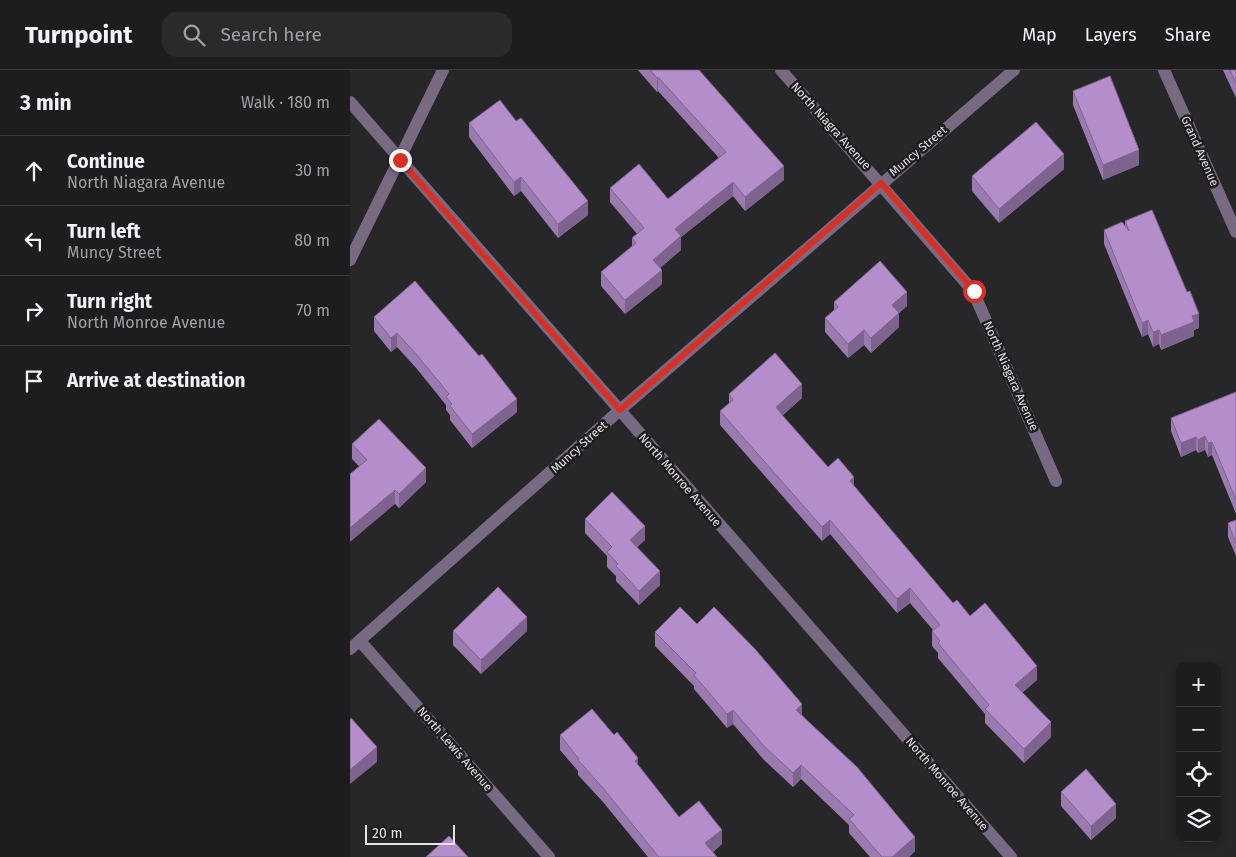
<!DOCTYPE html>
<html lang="en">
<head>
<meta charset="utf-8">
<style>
	:root { --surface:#1d1c1f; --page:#2a292c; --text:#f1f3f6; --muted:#a0a1a4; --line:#3b3a3d }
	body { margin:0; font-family:"Fira Sans",sans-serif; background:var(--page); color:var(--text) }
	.controls { position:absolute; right:15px; bottom:15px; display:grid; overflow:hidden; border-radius:10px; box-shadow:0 2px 12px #0003 }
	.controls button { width:45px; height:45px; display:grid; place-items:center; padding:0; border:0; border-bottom:1px solid var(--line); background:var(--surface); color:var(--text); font:25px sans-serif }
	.scale { position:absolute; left:15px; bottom:12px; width:90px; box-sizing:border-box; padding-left:5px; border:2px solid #e4e3e5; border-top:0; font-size:14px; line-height:18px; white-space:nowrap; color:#e4e3e5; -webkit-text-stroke:4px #1e1c1f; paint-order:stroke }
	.stop { position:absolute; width:15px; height:15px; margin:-11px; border:4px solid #d93025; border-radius:50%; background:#fff }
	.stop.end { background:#d93025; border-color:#fff; box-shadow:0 1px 5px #0008 }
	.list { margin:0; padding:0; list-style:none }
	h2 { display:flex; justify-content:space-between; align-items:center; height:65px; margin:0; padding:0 20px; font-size:21px }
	h2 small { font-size:16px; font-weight:400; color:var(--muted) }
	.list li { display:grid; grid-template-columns:32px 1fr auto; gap:15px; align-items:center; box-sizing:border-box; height:70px; padding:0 20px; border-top:1px solid var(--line) }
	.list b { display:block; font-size:19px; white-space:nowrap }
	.list p { margin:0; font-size:16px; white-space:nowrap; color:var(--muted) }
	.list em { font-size:16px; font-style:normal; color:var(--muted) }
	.icon { flex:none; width:28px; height:28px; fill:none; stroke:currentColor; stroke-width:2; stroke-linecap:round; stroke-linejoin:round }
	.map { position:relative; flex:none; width:886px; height:787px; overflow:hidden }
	header { display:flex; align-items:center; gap:30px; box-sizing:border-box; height:70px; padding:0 25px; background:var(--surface); border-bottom:1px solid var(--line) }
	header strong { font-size:24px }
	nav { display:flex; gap:28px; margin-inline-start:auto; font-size:18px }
	.search { width:350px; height:45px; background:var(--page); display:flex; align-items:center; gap:12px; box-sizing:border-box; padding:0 18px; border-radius:15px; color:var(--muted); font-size:19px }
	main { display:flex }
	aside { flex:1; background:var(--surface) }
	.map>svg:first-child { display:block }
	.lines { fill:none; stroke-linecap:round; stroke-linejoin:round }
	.minor { stroke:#796a83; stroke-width:12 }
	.wall { fill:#9b7aaf }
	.shaded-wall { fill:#7e638e }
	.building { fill:#b48ecb; stroke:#7e638e }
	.route { stroke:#d93025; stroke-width:6 }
	.labels { text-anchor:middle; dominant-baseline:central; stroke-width:5; stroke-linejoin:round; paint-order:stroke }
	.street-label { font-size:12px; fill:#e4e3e5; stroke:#1e1c1f }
</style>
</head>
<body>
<header>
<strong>Turnpoint</strong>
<div class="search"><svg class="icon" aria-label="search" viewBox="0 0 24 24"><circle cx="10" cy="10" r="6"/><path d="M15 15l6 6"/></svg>Search here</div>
<nav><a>Map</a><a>Layers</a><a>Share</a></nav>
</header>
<main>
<aside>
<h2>3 min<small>Walk · 180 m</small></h2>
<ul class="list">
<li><svg class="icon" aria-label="ahead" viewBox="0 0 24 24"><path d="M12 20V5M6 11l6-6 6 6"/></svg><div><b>Continue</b><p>North Niagara Avenue</p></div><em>30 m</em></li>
<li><svg class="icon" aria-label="left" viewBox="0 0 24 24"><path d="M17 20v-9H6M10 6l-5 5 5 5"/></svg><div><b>Turn left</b><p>Muncy Street</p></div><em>80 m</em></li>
<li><svg class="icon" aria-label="right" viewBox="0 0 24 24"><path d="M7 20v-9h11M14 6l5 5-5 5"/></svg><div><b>Turn right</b><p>North Monroe Avenue</p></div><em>70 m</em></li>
<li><svg class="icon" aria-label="arrive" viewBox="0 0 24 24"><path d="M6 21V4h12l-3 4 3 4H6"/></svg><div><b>Arrive at destination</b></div></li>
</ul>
</aside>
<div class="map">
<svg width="886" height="787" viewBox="0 0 886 787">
	<rect width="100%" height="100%" fill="#272629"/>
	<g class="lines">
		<g class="minor">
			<polyline points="431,0 623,221 706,411"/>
			<polyline points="814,0 886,162"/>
			<polyline points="0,32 661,787"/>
			<polyline points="0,190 93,0"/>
			<polyline points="10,571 199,787"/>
			<polyline points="0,579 270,340 664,0"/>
		</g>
	</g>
	<g class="wall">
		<polygon points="288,0 349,0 434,110 395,141 383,126 331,167 331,180 310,198 312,214 275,244 251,216 251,202 282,176 282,168 287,164 260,132 260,118 318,129 369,88 308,21 307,22"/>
		<polygon points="873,0 886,0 886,28"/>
		<polygon points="723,21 789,95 753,110 723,35"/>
		<polygon points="119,53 238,145 208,168 171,121 164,126 119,67"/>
		<polygon points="714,99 649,153 622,121 622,106"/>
		<polygon points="775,151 849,258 844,260 844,266 811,280 809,274 803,277 798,264 792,267 754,174 754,160 775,156"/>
		<polygon points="484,232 557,236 549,243 549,257 521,283 514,275 498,288 475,262 475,248 484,240"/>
		<polygon points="24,247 167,342 122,378 100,350 100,345 96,340 96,335 67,299 47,277 41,282 24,261"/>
		<polygon points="886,322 886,444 862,385 858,387 855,380 848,383 846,380 831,387 821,361 821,348"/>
		<polygon points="379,324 452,328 432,346 478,397 504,417 603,533 620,546 687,610 672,623 701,667 674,693 635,653 635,644 588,588 588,583 582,576 582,561 583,560 560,533 547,543 480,464 472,471 370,355 370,341 379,334"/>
		<polygon points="2,374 76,412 49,438 2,389"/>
		<polygon points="235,449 295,470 287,477 310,515 289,535 266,511 266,506 257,497 257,486 235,463"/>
		<polygon points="886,450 886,486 878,467 878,453"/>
		<polygon points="347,554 452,645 565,781 559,787 520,787 499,763 499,755 451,709 443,717 414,690 383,654 377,658 344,619 344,616 305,576 305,562"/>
		<polygon points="103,561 177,561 131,604 103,575"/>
		<polygon points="210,665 288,695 329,747 372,774 363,782 367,787 298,787 253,732 228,705 228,701 210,680"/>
		<polygon points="711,722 766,748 741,770 711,736"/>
	</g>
	<g class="shaded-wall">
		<polygon points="308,7 308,21 307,22 307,8"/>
		<polygon points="789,80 789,95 753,110 753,95"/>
		<polygon points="714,84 714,99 649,153 649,139"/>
		<polygon points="434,96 434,110 395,141 395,127"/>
		<polygon points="171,107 171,121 164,126 164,112"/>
		<polygon points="383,112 383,126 331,167 331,180 303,204 303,190 325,159"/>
		<polygon points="238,131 238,145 208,168 208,154"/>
		<polygon points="312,200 312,214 275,244 275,230"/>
		<polygon points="557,222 557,236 549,243 549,257 521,283 521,268 542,235"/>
		<polygon points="849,244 849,258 844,260 844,266 811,280 811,265 842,246"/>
		<polygon points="798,250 798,264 792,267 792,253"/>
		<polygon points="514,260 514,275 498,288 498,274"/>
		<polygon points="809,260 809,274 803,277 803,262"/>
		<polygon points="47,263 47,277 41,282 41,268"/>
		<polygon points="452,314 452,328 426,351 426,337"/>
		<polygon points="167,329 167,342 122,378 122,364"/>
		<polygon points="855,366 855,380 848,383 848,370"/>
		<polygon points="846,367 846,380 831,387 831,373"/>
		<polygon points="862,372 862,385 858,387 858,373"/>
		<polygon points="76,398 76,412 49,438 49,424"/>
		<polygon points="504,407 504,421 500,411"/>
		<polygon points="45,420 45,434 0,472 0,458"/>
		<polygon points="480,450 480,464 472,471 472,457"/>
		<polygon points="295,456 295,470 280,484 280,470"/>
		<polygon points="310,501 310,515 289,535 289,521"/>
		<polygon points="560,518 560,533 547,543 547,529"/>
		<polygon points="177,547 177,561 131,604 131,590"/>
		<polygon points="687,596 687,610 665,629 665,615"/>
		<polygon points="452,634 452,648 446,640"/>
		<polygon points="383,640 383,654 377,658 377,644"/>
		<polygon points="701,652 701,667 674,693 674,679"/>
		<polygon points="27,677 27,692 0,714 0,700"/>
		<polygon points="288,688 288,702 285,691"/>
		<polygon points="451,695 451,709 443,717 443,703"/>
		<polygon points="766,734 766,748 741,770 741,756"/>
		<polygon points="372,760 372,774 356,787 355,773"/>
		<polygon points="565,767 565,781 559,787 542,787"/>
	</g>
	<g class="building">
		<polygon points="300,0 349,0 434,96 395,127 383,112 325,159 331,166 303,190 312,200 275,230 251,202 286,173 282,168 294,158 260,118 289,94 318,129 376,82 308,7 307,8"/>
		<polygon points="880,0 886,0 886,13"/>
		<polygon points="760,6 789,80 753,95 723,21"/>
		<polygon points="150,30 166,51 171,48 238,131 208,154 171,107 164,112 119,53"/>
		<polygon points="686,52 714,84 649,139 622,106"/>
		<polygon points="802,140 837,222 840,221 849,244 842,246 844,252 811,265 809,260 803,262 798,250 792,253 754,160 772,152 779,161 775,151"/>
		<polygon points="530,191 557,222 542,235 549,243 521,268 514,260 498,274 475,248 488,237 484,232"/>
		<polygon points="65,211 129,286 132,284 167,329 122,364 100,336 102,334 96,327 99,324 67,285 47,263 41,268 24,247"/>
		<polygon points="425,283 452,314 426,337 433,346 478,397 488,388 504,407 500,411 603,533 607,530 620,546 635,533 687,596 665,615 701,652 674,679 635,639 639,635 588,573 590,571 582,561 590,555 560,518 547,529 480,450 472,457 370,341 383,330 379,324"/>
		<polygon points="886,322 886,430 862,372 858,373 855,366 848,370 846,367 831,373 821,348"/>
		<polygon points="29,349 76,398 49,424 45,420 0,458 0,404 17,390 2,374"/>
		<polygon points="262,422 295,456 280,470 310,501 289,521 266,496 268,494 257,482 262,477 235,449"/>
		<polygon points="886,450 886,473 878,453"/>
		<polygon points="148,517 177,547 131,590 103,561"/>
		<polygon points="330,537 347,554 364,537 405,579 452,634 446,640 507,697 565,767 542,787 532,787 499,749 504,745 451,695 443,703 414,676 383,640 377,644 344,605 346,603 305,562"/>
		<polygon points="242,639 264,665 267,662 288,688 285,691 329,747 349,731 372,760 355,773 367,787 309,787 253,718 228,690 229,689 210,665"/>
		<polygon points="1,648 27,677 0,700 0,650"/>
		<polygon points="736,699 766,734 741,756 711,722"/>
		<polygon points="99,766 118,787 76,787"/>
	</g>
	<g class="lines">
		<polyline class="route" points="50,90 270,340 531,113 624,221"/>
	</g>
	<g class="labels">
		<g class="street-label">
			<text transform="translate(481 56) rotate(48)">North Niagra Avenue</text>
			<text transform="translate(568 81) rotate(-40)">Muncy Street</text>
			<text transform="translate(850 81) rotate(66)">Grand Avenue</text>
			<text transform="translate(661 306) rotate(66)">North Niagara Avenue</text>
			<text transform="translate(229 377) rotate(-42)">Muncy Street</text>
			<text transform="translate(330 410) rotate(49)">North Monroe Avenue</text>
			<text transform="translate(105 679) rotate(49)">North Lewis Avenue</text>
			<text transform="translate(597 714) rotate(49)">North Monroe Avenue</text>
		</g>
	</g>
</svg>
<div class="controls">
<button>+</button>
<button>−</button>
<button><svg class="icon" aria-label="locate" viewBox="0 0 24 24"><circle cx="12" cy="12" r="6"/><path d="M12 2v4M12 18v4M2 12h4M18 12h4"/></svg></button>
<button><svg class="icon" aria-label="layers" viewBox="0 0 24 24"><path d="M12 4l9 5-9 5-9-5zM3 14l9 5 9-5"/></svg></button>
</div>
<div class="scale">20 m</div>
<div class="stop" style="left:624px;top:221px"></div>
<div class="stop end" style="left:50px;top:90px"></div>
</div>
</main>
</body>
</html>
